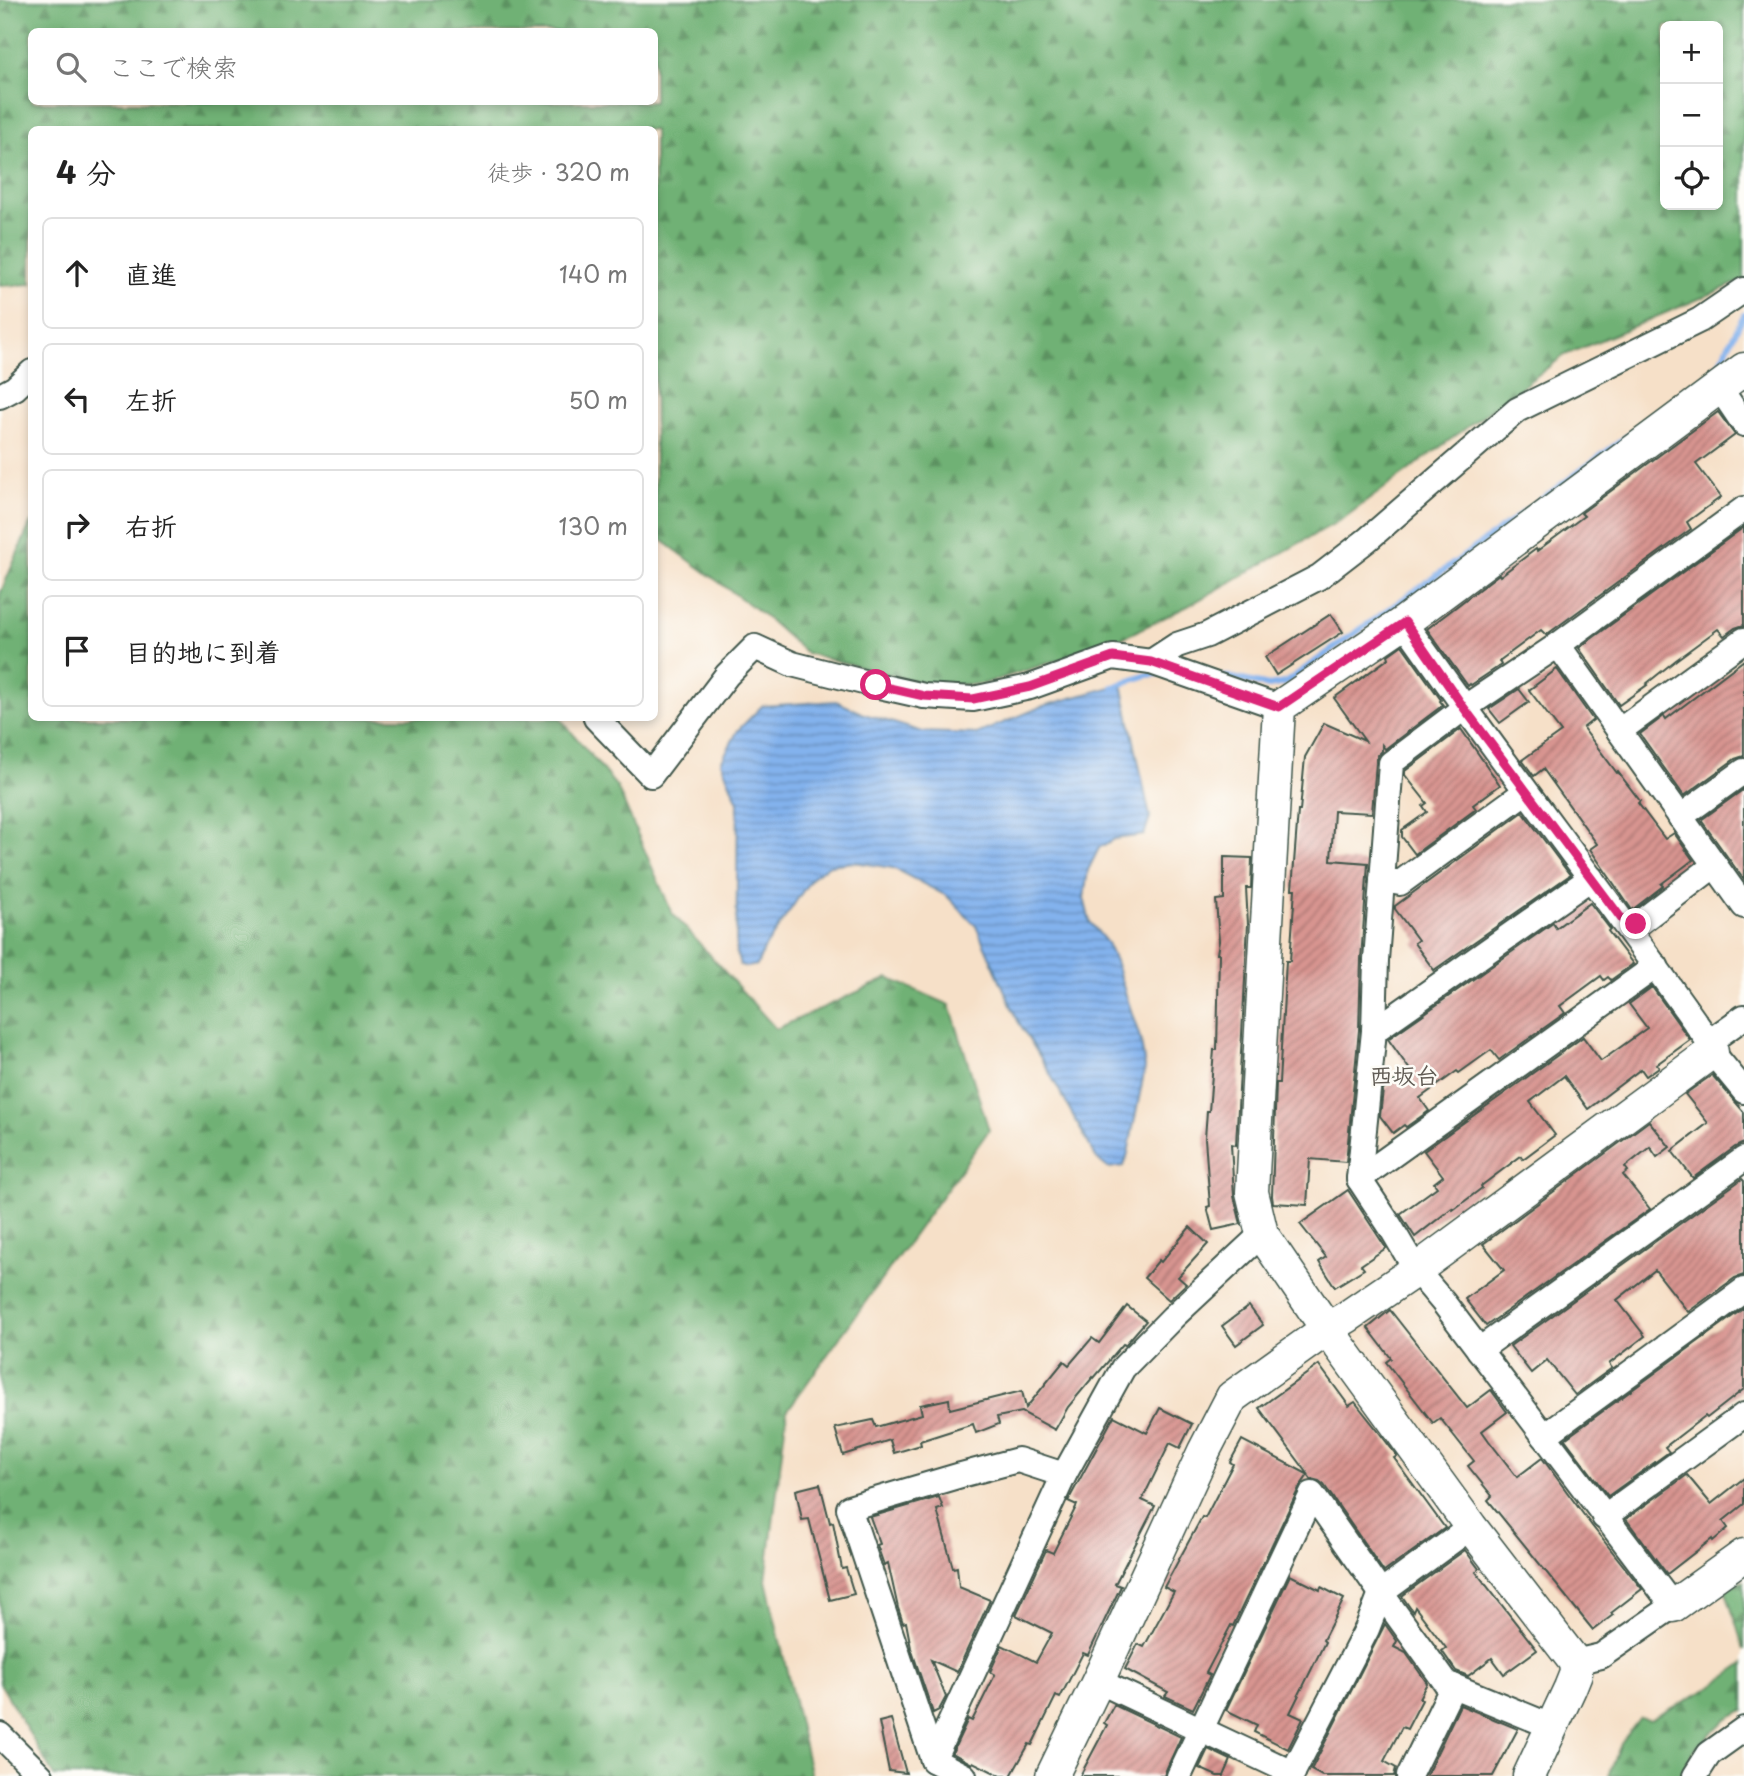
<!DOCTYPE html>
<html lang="ja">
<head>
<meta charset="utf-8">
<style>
	:root { --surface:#fff; --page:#f2f2f2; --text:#222; --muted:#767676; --line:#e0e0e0 }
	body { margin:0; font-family:"Playpen Sans","Klee One",sans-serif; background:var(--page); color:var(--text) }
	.controls { position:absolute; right:21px; top:21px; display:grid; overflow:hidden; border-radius:10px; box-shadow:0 4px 10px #0003 }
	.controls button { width:63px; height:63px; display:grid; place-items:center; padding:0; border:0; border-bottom:2px solid var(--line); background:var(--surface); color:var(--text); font:35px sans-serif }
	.stop { position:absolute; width:21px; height:21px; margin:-16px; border:5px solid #db2777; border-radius:50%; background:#fff }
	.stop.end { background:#db2777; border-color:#fff; box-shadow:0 2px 7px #0008 }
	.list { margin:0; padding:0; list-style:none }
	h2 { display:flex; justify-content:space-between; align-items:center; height:91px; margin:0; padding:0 28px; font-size:30px }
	h2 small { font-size:23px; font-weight:400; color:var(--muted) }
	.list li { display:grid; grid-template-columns:46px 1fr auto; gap:21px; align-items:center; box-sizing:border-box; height:112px; margin:0 14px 14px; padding:0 14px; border:2px solid var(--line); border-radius:10px }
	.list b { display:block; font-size:26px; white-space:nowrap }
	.list em { font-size:23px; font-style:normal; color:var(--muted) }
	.icon { flex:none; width:38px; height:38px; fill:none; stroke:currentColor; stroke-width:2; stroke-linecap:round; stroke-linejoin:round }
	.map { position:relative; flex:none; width:1744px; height:1776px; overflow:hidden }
	.search { position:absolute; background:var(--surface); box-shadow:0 4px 10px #0003; left:28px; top:28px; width:630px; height:77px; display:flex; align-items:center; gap:18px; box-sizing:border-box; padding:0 24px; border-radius:10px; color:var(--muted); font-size:26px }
	.panel { position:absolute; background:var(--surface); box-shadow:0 4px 10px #0003; left:28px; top:126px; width:630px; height:595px; border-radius:10px }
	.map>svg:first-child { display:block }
	.forest { fill:url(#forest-firs); stroke:#487754; stroke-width:2; fill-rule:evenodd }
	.water { fill:url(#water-rules); stroke:#517890; stroke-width:2 }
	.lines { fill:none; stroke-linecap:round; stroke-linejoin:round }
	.stream { stroke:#83b2ed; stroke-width:6 }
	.building { fill:url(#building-hatch) }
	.minor-casing { stroke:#3f554a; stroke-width:28 }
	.tertiary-casing { stroke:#3f554a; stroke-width:35 }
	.minor { stroke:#fff; stroke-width:24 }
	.tertiary { stroke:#fff; stroke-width:32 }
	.route { stroke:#db2777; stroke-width:9 }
	.labels { text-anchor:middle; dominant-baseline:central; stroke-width:5; stroke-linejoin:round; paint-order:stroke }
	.quarter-label { font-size:23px; font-weight:bold; fill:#605b54; stroke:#fdfcf7 }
</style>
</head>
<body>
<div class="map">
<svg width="1744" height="1776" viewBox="0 0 1744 1776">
	<defs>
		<pattern id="forest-firs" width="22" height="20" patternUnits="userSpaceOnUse" patternTransform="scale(1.75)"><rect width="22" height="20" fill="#70b174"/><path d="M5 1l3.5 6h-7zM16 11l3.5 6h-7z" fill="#5b9160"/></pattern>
		<pattern id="water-rules" width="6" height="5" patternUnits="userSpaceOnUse" patternTransform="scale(1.75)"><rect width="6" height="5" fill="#83b2ed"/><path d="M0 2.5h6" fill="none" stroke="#6b92c1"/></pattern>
		<pattern id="building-hatch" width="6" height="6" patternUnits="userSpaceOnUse" patternTransform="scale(1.75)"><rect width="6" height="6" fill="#d89490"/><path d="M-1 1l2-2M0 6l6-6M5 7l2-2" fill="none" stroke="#af7a76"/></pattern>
	</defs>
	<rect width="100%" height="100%" fill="#fdfcf7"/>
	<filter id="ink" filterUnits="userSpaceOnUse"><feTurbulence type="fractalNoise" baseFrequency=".0143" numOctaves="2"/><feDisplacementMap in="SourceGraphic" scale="14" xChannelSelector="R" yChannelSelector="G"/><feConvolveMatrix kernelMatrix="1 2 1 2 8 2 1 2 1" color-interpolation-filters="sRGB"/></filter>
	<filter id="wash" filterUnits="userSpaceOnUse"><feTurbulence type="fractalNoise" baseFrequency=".00686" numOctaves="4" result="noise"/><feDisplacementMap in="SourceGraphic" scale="28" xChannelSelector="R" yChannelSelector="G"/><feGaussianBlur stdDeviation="1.57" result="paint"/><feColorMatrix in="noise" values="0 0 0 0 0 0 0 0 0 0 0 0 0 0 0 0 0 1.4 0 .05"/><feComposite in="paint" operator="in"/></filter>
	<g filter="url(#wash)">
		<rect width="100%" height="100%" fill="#f6e0c8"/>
		<g class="forest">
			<path d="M0 0H1744V280L1565 355 1344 518 1188 606 1114 642 983 684 930 685 806 653 762 614 655 535 654 130H32L31 284 0 286ZM1665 26H1718V205H1665ZM32 32H654V102H32Z"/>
			<polygon points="31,522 32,718 560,718 617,787 672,913 776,1029 888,978 950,1005 989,1130 787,1411 766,1580 811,1776 54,1776 0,1683 0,594"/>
			<polygon points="1744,1580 1744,1650 1725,1588"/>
			<polygon points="1744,1664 1744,1710 1726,1719 1697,1747 1679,1776 1609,1776 1621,1743 1640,1718 1650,1720 1706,1690"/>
		</g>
		<polygon class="water" points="1122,684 1150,817 1144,835 1114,839 1099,848 1088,870 1084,898 1090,922 1107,943 1115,961 1141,1041 1145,1068 1128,1153 1124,1166 1108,1168 1097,1159 1048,1070 1018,1021 976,926 947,896 893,868 854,862 830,865 813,876 764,949 757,965 747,967 740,965 736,952 738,802 721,762 738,730 762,706 836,701 864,714 923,732 977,734 1043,706"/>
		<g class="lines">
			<g class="stream">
				<polyline points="1711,375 1715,372 1744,315"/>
				<polyline points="1224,676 1269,686 1285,683 1457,561 1632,433"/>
				<polyline points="1113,687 1147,675 1157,674"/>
			</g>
		</g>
		<g id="blocks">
			<g class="building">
				<polygon points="1718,412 1735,435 1696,464 1721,497 1687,522 1691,529 1546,635 1541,630 1499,661 1501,665 1471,685 1470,684 1468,686 1427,629 1499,574 1500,576 1536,549 1537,551 1584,516 1581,513"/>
				<polygon points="1744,527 1744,625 1735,628 1724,636 1718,629 1676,660 1646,684 1647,685 1619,705 1579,648"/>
				<polygon points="1331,614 1343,632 1276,675 1265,657"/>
				<polygon points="1402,645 1441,700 1440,701 1443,705 1385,749 1382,745 1382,751 1378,755 1376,762 1372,813 1334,811 1331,860 1368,863 1361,959 1359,1030 1346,1162 1310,1159 1307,1205 1273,1203 1272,1196 1276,1083 1279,1083 1286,961 1290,961 1295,889 1292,889 1298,811 1300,811 1305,757 1324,723 1365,741 1334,698 1389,658 1388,655"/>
				<polygon points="1744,660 1744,756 1735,759 1684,796 1640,734 1664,716 1666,719"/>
				<polygon points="1557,669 1593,720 1583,728 1617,773 1618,772 1640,801 1638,803 1665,839 1674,833 1693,860 1661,884 1663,886 1632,910 1590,849 1597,844 1543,769 1534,776 1522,760 1561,732 1529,690"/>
				<polygon points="1519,689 1529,702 1500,723 1489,709"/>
				<polygon points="1461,729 1500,785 1473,805 1476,809 1415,854 1402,837 1402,830 1427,812 1423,806 1427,803 1405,775 1405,771"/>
				<polygon points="1744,789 1744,880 1701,820"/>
				<polygon points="1523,812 1570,875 1434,970 1414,943 1418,940 1395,909 1395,906"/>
				<polygon points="1224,857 1252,858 1251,888 1246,888 1248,924 1236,1145 1231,1144 1234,1196 1241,1224 1213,1230 1207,1207 1210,1206 1205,1138 1207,1111 1209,1111 1214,1050 1217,1050 1219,954 1217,954 1219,941 1216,900 1224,899"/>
				<polygon points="1590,903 1610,929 1608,931 1633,964 1611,980 1608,977 1604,980 1601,976 1560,1006 1565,1013 1499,1060 1491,1050 1459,1073 1457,1071 1420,1098 1429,1111 1406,1127 1404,1125 1393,1133 1380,1116 1383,1090 1410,1070 1388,1039 1553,923 1556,928"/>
				<polygon points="1652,987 1690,1040 1657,1064 1659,1067 1646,1076 1641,1069 1588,1109 1564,1076 1530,1102 1555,1135 1523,1159 1521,1156 1481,1186 1482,1188 1453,1210 1452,1208 1415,1237 1400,1214 1437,1187 1434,1183 1443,1176 1424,1151 1583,1037 1601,1061 1604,1059 1647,1028 1629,1004"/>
				<polygon points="1712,1075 1744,1112 1744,1143 1735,1147 1693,1178 1672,1151 1708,1123 1685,1094"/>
				<polygon points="1649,1121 1670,1147 1657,1157 1650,1147 1625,1167 1628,1171 1623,1175 1650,1209 1486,1326 1465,1299 1504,1270 1483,1244"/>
				<polygon points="1742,1179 1744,1181 1744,1275 1735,1278 1688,1312 1655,1270 1617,1300 1645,1336 1609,1364 1612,1368 1575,1395 1547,1360 1531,1373 1510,1346"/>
				<polygon points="1348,1190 1386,1248 1361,1265 1364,1269 1335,1287 1319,1262 1326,1257 1300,1224"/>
				<polygon points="1190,1227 1208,1244 1178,1277 1186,1284 1169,1300 1144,1278 1159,1260 1161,1262"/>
				<polygon points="1127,1306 1146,1321 1125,1345 1123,1344 1094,1378 1093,1377 1068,1407 1055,1430 1022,1412 997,1417 999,1424 976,1433 973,1424 920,1441 921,1445 894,1453 890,1440 843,1455 835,1428 873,1420 876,1427 922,1414 920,1405 949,1399 950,1409 1022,1391 1026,1408 1064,1361 1069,1365 1092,1338 1099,1343"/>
				<polygon points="1249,1306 1263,1325 1236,1345 1222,1326"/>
				<polygon points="1744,1308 1744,1389 1707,1418 1705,1416 1665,1447 1669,1452 1608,1496 1565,1439"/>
				<polygon points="1390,1310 1467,1408 1491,1390 1507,1412 1482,1431 1489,1441 1517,1477 1542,1458 1592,1526 1642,1589 1611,1613 1613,1615 1593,1630 1488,1500 1492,1496 1468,1466 1474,1461 1440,1418 1433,1423 1386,1362 1391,1358 1368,1328"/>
				<polygon points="1319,1365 1349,1406 1355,1402 1378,1431 1397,1456 1394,1458 1445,1528 1384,1572 1324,1485 1319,1481 1311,1479 1308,1475 1299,1488 1233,1626 1231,1625 1206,1673 1210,1675 1193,1709 1165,1696 1168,1692 1125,1669 1138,1644 1144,1647 1174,1592 1164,1587 1202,1517 1205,1518 1233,1464 1230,1462 1242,1440 1309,1475 1259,1408"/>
				<polygon points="1160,1408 1192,1424 1180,1448 1170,1443 1142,1500 1155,1506 1115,1584 1121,1586 1088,1655 1083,1653 1060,1698 1056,1696 1032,1745 1029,1744 1011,1776 1001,1776 973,1762 972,1764 952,1753 968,1719 972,1721 995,1675 990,1672 1002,1645 1036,1662 1052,1633 1016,1615 1046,1550 1053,1553 1077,1505 1068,1501 1114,1416 1147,1433"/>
				<polygon points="1687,1475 1711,1504 1744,1478 1744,1504 1723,1521 1728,1528 1713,1541 1712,1539 1667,1574 1626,1519"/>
				<polygon points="820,1484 830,1523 833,1522 842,1569 846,1568 854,1594 830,1600 809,1519 802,1520 796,1490"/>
				<polygon points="939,1497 943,1508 937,1510 953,1568 957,1567 959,1587 990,1600 957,1672 931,1660 946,1697 939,1710 933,1713 911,1648 906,1622 903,1623 898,1608 888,1563 884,1565 877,1545 880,1544 870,1517"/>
				<polygon points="1465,1550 1479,1569 1476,1572 1537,1650 1504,1674 1492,1658 1468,1676 1456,1671 1442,1651 1446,1648 1415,1607 1413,1612 1402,1596"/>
				<polygon points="1290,1575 1320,1590 1321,1587 1344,1599 1323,1640 1325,1642 1290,1713 1303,1719 1288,1749 1254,1732 1257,1725 1226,1710"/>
				<polygon points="1385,1624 1397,1641 1394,1647 1406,1653 1427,1683 1419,1698 1422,1700 1407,1729 1402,1727 1384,1761 1396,1768 1394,1776 1322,1776 1311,1770"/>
				<polygon points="1114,1705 1181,1737 1166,1770 1164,1776 1080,1776 1107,1725 1104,1723"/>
				<polygon points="1460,1705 1518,1729 1493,1776 1426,1776"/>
				<polygon points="891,1719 906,1773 889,1771 879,1722"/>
				<polygon points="1208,1749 1231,1760 1224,1776 1217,1776 1199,1768"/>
			</g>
		</g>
	</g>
	<g filter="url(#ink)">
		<use href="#blocks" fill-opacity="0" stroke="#3f554a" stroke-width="2"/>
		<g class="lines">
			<g class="minor-casing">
				<g id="minor">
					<polyline points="1719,387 1744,424"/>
					<polyline points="0,396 15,388 32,372"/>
					<path d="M1404 622C1503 764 1610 900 1709 1042L1712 1052 1744 1091"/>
					<polyline points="1558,645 1744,906"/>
					<polyline points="1151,662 1177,645 1207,635 1319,577 1367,540 1517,410 1700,320 1744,290"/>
					<polyline points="596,718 651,775 727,675 755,647 792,664 875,685 924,696 973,699 1030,687 1113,657 1151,662 1279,707"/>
					<polyline points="1619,731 1744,640"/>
					<polyline points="1680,817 1744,771"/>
					<polyline points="1382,880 1400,883 1525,792"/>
					<polyline points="1630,930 1715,865"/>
					<polyline points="1374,1031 1591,878"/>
					<polyline points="1709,1042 1744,1017"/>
					<polyline points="1359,1179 1656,966"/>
					<polyline points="1479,1350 1744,1159"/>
					<polyline points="1544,1436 1744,1290"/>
					<polyline points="1604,1517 1744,1415"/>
					<polyline points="1575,1662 1601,1656 1673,1606 1443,1302 1416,1270 1390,1226 1359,1179 1374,1031 1376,960 1391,763 1464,708 1558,645 1744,509"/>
					<polyline points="1098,1681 1293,1773"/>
					<polyline points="0,1735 41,1776"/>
					<polyline points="933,1760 1064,1475 1123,1368 1173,1317 1262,1234"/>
					<polyline points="964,1776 933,1760 849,1508 961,1475 1018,1460 1064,1475"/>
					<polyline points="1179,1776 1312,1494 1381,1593 1446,1683 1553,1727"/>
					<polyline points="1291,1776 1367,1629 1381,1593 1471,1527"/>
					<polyline points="1409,1776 1453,1686"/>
					<polyline points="1695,1776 1709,1754 1744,1729"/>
				</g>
			</g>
			<g class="tertiary-casing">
				<g id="tertiary">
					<polyline points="1673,1606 1744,1555"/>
					<polyline points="1052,1776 1098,1681 1204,1451 1232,1397 1327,1329 1347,1317 1416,1270 1712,1052"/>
					<polyline points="1529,1776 1570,1688 1576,1673 1575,1662 1471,1527 1327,1329 1262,1234 1252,1192 1279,707 1404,622 1744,369"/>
				</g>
			</g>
			<use href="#minor" class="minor"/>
			<use href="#tertiary" class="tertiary"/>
		</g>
	</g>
	<g class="lines" filter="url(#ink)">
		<polyline class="route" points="876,685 924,696 973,699 1030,687 1113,657 1151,662 1279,707 1405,622 1464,708 1630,930 1636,924"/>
	</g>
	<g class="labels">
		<g class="quarter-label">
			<text x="1404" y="1074">西坂台</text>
		</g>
	</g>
</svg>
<div class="controls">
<button>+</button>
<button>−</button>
<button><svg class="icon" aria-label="locate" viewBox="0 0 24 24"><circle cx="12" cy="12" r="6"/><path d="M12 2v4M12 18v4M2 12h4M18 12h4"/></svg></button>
</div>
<div class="stop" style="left:876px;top:685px"></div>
<div class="stop end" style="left:1636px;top:924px"></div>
<div class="search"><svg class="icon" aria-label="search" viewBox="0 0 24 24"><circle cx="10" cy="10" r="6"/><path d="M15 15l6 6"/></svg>ここで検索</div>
<section class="panel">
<h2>4 分<small>徒歩 · 320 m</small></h2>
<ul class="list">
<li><svg class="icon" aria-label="ahead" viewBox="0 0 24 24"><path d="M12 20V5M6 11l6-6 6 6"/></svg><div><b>直進</b></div><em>140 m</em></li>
<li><svg class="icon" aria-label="left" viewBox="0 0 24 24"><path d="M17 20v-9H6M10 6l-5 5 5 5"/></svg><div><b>左折</b></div><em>50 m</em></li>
<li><svg class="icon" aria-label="right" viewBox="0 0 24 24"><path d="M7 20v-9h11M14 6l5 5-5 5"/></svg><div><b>右折</b></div><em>130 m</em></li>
<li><svg class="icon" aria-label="arrive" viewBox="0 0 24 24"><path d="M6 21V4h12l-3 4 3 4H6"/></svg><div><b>目的地に到着</b></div></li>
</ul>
</section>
</div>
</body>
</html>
